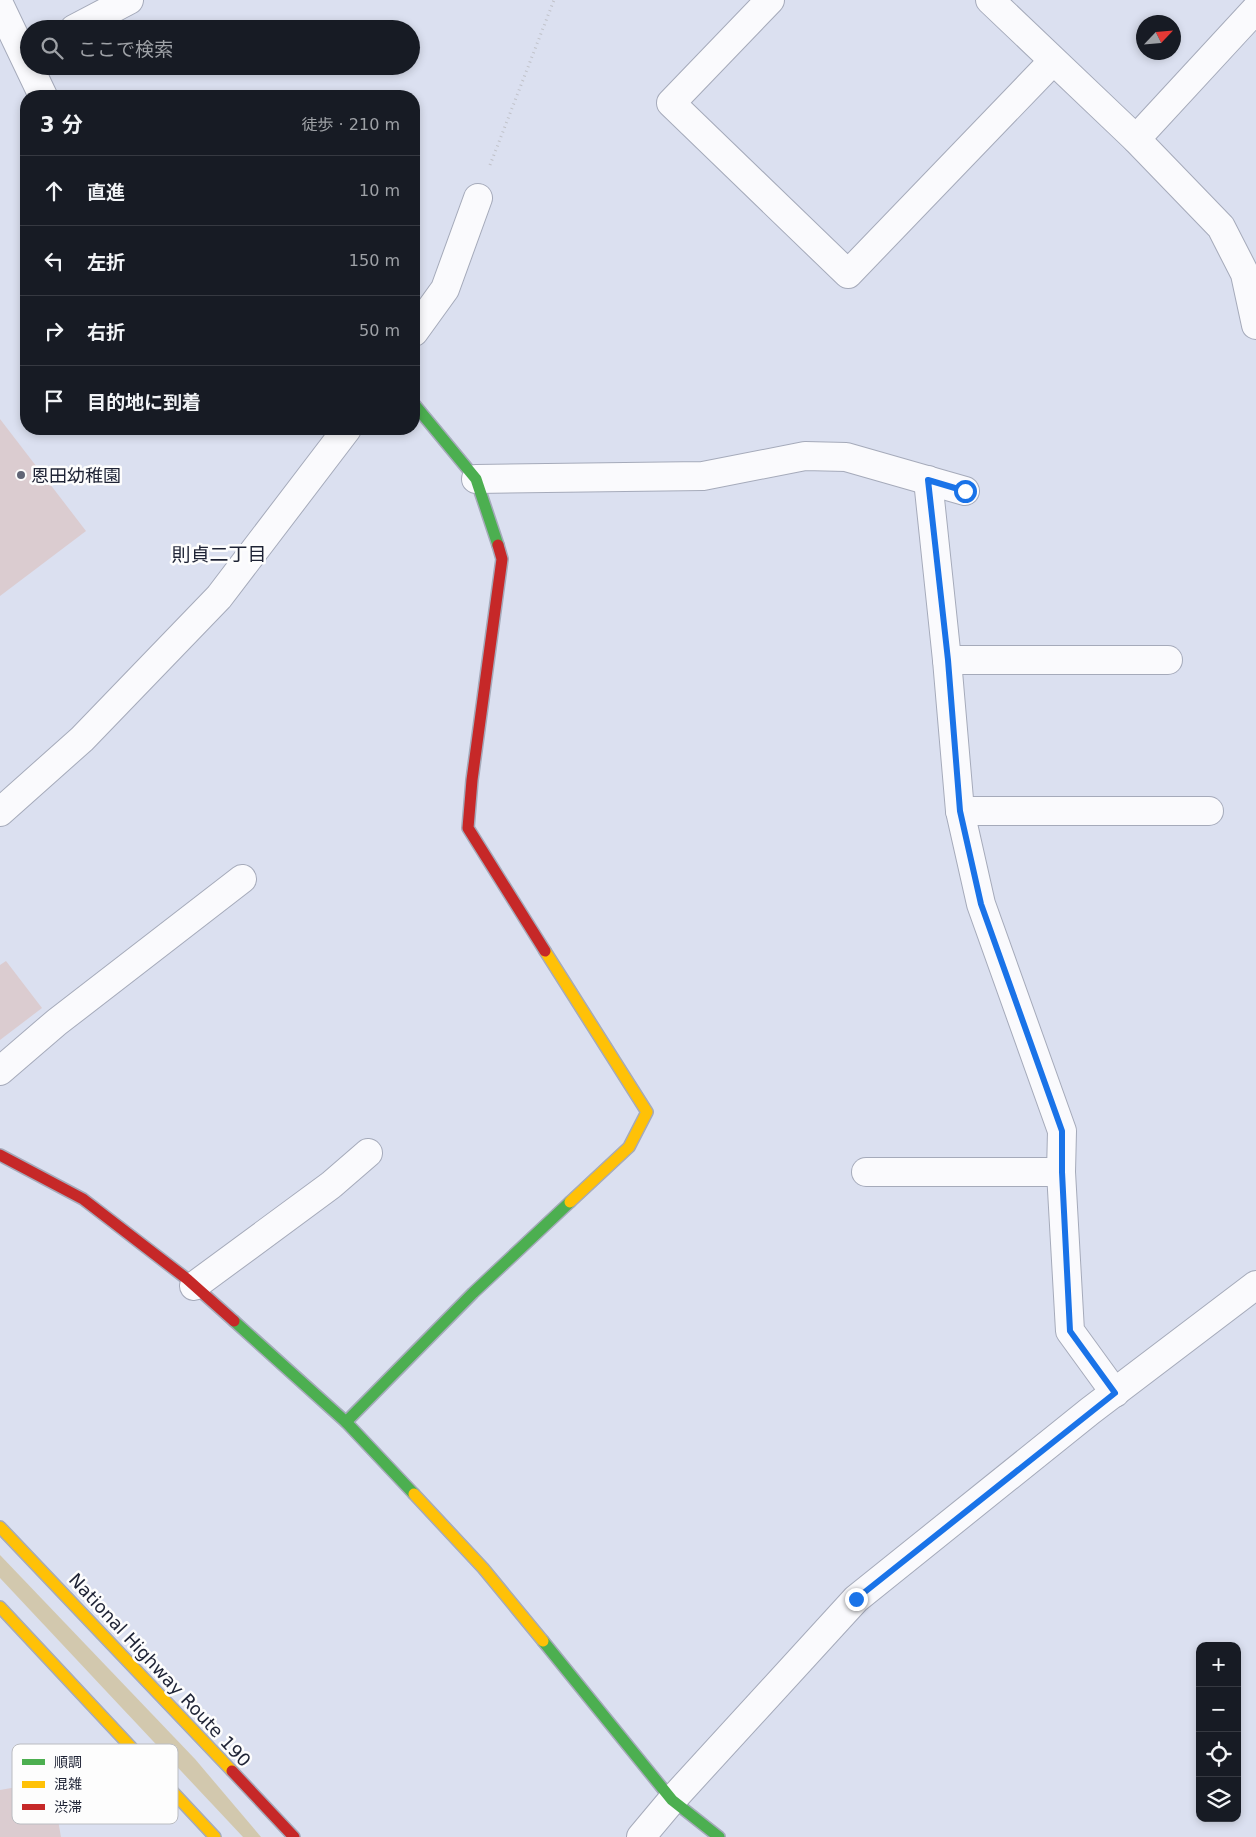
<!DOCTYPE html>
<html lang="ja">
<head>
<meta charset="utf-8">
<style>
	:root { --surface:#171b24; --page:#20242c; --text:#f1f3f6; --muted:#9ea1a6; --line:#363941 }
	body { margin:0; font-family:"DejaVu Sans","Noto Sans JP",sans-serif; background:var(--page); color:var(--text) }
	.controls { position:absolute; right:15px; bottom:15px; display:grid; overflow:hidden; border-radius:10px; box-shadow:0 2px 8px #0003 }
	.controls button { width:45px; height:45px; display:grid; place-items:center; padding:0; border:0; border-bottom:1px solid var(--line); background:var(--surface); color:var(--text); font:25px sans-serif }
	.compass { position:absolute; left:1136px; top:15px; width:45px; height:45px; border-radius:50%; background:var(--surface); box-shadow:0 2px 8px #0003; rotate:64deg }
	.stop { position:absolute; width:15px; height:15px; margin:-11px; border:4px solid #1a73e8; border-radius:50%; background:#fff }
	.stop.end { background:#1a73e8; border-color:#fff; box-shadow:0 1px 5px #0008 }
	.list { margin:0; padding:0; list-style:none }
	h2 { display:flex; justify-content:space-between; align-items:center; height:65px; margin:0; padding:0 20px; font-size:21px }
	h2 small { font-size:16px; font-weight:400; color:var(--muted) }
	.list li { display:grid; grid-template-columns:32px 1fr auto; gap:15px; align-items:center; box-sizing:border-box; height:70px; padding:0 20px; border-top:1px solid var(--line) }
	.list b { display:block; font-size:19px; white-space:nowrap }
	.list em { font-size:16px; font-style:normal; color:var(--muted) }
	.icon { flex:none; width:28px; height:28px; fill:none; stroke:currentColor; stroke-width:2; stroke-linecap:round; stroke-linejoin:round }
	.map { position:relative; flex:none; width:1256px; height:1837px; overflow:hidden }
	.search { position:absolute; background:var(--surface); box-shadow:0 2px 8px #0003; left:20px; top:20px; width:400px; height:55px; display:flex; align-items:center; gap:12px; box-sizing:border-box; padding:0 18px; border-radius:28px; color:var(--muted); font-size:19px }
	.panel { position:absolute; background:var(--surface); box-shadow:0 2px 8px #0003; left:20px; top:90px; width:400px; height:345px; border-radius:20px }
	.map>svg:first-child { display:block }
	.green { fill:#d2c8ae }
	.building { fill:#dbccd0 }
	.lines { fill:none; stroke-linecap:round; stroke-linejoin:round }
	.street-casing { stroke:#a5aaba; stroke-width:30 }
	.fast-casing { stroke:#a5aaba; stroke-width:14 }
	.slow-casing { stroke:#a5aaba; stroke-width:14 }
	.jam-casing { stroke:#a5aaba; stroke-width:14 }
	.path { stroke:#c0c2c9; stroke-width:3; stroke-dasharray:1 4; stroke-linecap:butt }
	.street { stroke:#fafafd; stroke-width:28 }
	.fast { stroke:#4caf50; stroke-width:11 }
	.slow { stroke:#ffc107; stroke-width:11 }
	.jam { stroke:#c62828; stroke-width:11 }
	.route { stroke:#1a73e8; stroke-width:6 }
	.poi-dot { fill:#606576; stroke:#fdfdfd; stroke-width:2 }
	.labels { text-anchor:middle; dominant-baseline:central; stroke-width:5; stroke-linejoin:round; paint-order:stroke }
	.poi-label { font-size:18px; fill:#1e2335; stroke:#fdfdfd; text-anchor:start }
	.street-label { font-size:18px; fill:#1e2335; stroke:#fdfdfd }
	.neighbourhood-label { font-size:19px; fill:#1e2335; stroke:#fdfdfd }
	.key { fill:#fdfdfd; stroke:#babcc1; stroke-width:1 }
	.key-label { font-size:14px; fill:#1e2335 }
</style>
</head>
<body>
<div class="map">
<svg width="1256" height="1837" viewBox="0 0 1256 1837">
	<rect width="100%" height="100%" fill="#dbe0f0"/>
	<polygon class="green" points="0,1555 195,1759 261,1837 243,1837 0,1578"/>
	<g class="building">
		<polygon points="0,419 86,531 0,596"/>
		<polygon points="6,961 42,1008 0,1040 0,965"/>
		<polygon points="51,1781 61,1837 0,1837 0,1790"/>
	</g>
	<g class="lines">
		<g class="street-casing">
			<g id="street">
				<polyline points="770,0 671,103 848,274 1053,61"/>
				<polyline points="990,0 1136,139 1221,227 1245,274 1256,325"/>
				<polyline points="0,6 43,96"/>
				<polyline points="74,29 129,0"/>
				<polyline points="1136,139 1256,9"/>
				<polyline points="414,332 445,289 478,198"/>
				<polyline points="476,479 703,476 805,456 846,457 965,491"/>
				<polyline points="928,480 947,660 960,811 981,904 1062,1131 1061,1172 1070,1331 1115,1393"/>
				<polyline points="947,660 1168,660"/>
				<polyline points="960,811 1209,811"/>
				<polyline points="0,812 82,739 219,597 347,429"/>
				<polyline points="0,1071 57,1022 242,879"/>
				<polyline points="866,1172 1061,1172"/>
				<polyline points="194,1286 331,1185 368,1153"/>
				<polyline points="641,1837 672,1800 856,1599 1090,1411 1256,1285"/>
			</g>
		</g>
		<g class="fast-casing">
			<g id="fast">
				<polyline points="414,404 476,479 498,545"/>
				<polyline points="234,1321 346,1422 414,1494"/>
				<polyline points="346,1422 473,1293 570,1202"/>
				<polyline points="543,1641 672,1800 719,1837"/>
			</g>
		</g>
		<g class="slow-casing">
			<g id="slow">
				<polyline points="545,951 647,1112 629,1147 570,1202"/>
				<polyline points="414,1494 483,1568 543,1641"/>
				<polyline points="0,1527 232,1771"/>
				<polyline points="0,1607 215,1837"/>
			</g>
		</g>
		<g class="jam-casing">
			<g id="jam">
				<polyline points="498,545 502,559 472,780 468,828 545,951"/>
				<polyline points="0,1155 83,1199 187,1279 234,1321"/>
				<polyline points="232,1771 294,1837"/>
			</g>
		</g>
		<polyline class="path" points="490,165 554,0"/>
		<use href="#street" class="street"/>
		<use href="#fast" class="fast"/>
		<use href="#slow" class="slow"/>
		<use href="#jam" class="jam"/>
	</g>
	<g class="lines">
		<polyline class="route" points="856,1599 1115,1393 1070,1331 1062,1172 1062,1131 981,904 960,811 948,660 928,480 965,491"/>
	</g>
	<circle class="poi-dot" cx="21" cy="475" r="5"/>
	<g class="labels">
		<g class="poi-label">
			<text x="31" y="475">恩田幼稚園</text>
		</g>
		<g class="street-label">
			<text transform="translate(160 1670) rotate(47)">National Highway Route 190</text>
		</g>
		<g class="neighbourhood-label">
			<text x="219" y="554">則貞二丁目</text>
		</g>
	</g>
	<rect x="12" y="1744" width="166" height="80" rx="8" class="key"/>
	<rect x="22" y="1759" width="23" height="6" fill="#4caf50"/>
	<rect x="22" y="1781" width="23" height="7" fill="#ffc107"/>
	<rect x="22" y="1804" width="23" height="6" fill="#c62828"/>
	<g class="key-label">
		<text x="54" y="1767">順調</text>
		<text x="54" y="1789">混雑</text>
		<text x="54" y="1812">渋滞</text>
	</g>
</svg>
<div class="controls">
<button>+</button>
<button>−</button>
<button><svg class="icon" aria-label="locate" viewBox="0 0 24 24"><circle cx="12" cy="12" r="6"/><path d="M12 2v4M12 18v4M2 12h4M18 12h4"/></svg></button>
<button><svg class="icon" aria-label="layers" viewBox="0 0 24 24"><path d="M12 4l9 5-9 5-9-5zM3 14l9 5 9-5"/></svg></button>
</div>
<svg class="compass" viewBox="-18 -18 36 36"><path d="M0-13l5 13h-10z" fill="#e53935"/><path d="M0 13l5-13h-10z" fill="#9ea1a6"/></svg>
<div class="stop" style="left:965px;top:491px"></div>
<div class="stop end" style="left:856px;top:1599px"></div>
<div class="search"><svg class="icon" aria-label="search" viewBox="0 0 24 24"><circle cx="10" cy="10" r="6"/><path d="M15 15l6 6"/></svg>ここで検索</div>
<section class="panel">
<h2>3 分<small>徒歩 · 210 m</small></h2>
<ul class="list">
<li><svg class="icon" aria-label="ahead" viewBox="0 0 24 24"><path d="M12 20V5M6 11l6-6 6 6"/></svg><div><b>直進</b></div><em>10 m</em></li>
<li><svg class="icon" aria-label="left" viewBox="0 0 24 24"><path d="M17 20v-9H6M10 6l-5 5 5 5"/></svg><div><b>左折</b></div><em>150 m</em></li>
<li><svg class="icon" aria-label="right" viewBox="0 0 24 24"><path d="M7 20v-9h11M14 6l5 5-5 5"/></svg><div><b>右折</b></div><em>50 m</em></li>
<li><svg class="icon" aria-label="arrive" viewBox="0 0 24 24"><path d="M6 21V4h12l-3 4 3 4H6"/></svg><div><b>目的地に到着</b></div></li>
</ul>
</section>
</div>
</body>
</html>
